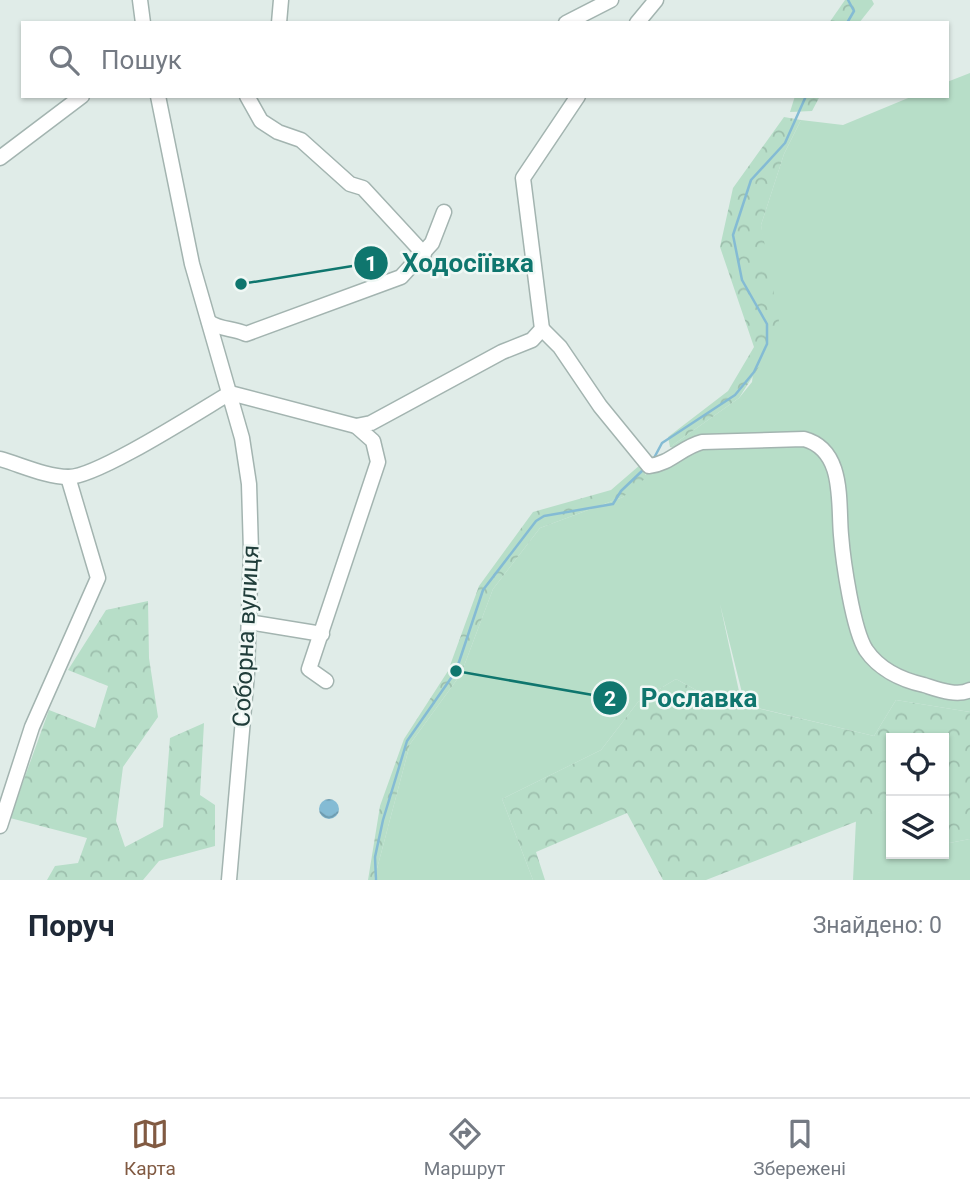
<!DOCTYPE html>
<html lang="uk">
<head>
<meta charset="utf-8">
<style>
	:root { --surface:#fff; --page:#f6f6f7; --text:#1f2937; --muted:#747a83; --line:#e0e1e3; --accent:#815a42 }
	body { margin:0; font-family:Roboto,sans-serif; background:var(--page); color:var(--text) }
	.controls { position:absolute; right:21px; bottom:21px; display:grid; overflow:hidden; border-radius:0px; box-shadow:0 2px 5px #0004 }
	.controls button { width:63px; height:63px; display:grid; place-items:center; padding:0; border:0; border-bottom:2px solid var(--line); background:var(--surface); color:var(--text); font:35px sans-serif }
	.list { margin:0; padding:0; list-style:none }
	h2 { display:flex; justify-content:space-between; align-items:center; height:91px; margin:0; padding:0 28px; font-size:30px }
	h2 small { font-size:23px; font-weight:400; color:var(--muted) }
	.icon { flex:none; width:38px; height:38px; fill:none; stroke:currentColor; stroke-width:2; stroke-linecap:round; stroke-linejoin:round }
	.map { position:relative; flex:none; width:970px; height:880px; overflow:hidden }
	.search { position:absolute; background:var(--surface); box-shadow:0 2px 5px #0004; left:21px; right:21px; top:21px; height:77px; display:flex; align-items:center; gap:18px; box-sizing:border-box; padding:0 24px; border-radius:0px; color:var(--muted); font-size:26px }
	.sheet { height:217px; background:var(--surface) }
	nav { display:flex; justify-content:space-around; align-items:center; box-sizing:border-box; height:98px; border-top:2px solid var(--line); background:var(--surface); font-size:19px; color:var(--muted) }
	nav a { display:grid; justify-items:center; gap:4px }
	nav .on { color:var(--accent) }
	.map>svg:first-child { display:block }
	.green { fill:#b7dec8 }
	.forest { fill:url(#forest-crowns) }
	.water { fill:url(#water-waves) }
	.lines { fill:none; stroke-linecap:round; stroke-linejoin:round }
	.stream { stroke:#84bbd4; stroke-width:2.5 }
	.minor-casing { stroke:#a3b4b0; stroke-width:17 }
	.minor { stroke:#fff; stroke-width:14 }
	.labels { text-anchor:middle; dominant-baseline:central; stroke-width:5; stroke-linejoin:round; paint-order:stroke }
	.street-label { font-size:24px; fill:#203d3a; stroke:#f0f8f5 }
	.leader { fill:none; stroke:#0f766e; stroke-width:2.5 }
	.callout-dot { fill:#0f766e; stroke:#f0f8f5; stroke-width:2.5 }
	.mark-label { font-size:21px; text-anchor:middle; font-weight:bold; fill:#fff }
	.callout-label { font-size:26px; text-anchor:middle; font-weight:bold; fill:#0f766e; stroke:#f0f8f5; stroke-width:5; stroke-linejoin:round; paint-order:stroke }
</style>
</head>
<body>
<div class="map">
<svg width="970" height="880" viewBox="0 0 970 880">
	<defs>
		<pattern id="forest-crowns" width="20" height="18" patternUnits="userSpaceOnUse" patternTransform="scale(1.75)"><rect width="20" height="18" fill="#b7dec8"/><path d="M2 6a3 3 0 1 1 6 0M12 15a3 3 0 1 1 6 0" fill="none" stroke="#9dbfad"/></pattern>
		<pattern id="water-waves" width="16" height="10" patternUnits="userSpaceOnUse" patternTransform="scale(1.75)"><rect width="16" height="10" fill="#84bbd4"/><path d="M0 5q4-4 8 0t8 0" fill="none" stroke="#6c99ad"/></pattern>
	</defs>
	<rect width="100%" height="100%" fill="#e0ece8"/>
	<g class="green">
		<polygon points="970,73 970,712 896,700 874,736 745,705 720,604 742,705 707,696 676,679 638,702 601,750 502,799 533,880 374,880 410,744 461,674 493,589 540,528 623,497 673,448 670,447 739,398 752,382 766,266 761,225 784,154 801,120 843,125 913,96 947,96 947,82"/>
		<polygon points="891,808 891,854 944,854 944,844 970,839 970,880 853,880 856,820"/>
	</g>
	<g class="forest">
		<polygon points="845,0 872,0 874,4 859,23 829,23"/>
		<polygon points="795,96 820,96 812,111 790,112"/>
		<polygon points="784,117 801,120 784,154 761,225 781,332 739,398 670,447 668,437 728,391 754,347 720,247 733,188"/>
		<polygon points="640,465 647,477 623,497 540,528 493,589 461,674 410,744 374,880 368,880 380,806 404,739 448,671 479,586 533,512 611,490"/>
		<polygon points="148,601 149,658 158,717 123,767 116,821 125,847 163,827 170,738 204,723 200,795 215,805 215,846 159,861 143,880 47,880 55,866 78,863 87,838 10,818 49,710 95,728 108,686 68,670 106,610"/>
		<polygon points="676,679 707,696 874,736 896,700 970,712 970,839 944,844 944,738 891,738 891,808 706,880 663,880 627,813 536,852 545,880 533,880 502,799 601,750 638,702"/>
	</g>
	<circle class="water" cx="329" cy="809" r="10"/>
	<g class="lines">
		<g class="stream">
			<polyline points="847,23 854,11 848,0"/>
			<polyline points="654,458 662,443 735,395 754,372 767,344 767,324 742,280 733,235 751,180 785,143 806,96"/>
			<polyline points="376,880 375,857 383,820 407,741 456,671 483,590 536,521 544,516 613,504 621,491 643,470"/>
		</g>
		<g class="minor-casing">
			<g id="minor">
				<polyline points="140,0 143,23"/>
				<polyline points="279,23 281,0"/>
				<polyline points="566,23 611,0"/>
				<polyline points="637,23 656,0"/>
				<polyline points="158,96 192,264 242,438 249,484 251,551 247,673 229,880"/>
				<polyline points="247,96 261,121 278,132 301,140 350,184 363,188 424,254"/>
				<polyline points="0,158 82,96"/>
				<path d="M209 322C221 330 233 328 246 334L401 277 432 243 444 212"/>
				<path d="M542 329 560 347 600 406 649 466C670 464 682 447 702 442L804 439C845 450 838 502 841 535 843 561 853 630 866 650 879 669 902 680 924 685 937 689 957 697 970 690"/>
				<path d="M0 459C21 465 47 477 68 477 96 478 201 410 230 393L356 426"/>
				<polyline points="249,622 322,634"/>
				<polyline points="326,681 309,669 378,462 373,441 356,426 371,423 502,352 532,340 542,329 523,178 578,96"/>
				<polyline points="0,826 32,727 98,578 68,477"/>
			</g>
		</g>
		<use href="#minor" class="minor"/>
	</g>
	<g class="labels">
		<g class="street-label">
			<text transform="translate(246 636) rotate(-87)">Соборна вулиця</text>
		</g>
	</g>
	<path class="leader" d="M241 284L371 263M456 671L610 698"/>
	<g class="callout-dot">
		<circle cx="241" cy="284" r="7"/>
		<circle cx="456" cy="671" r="7"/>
		<circle cx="371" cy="263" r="18"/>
		<circle cx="610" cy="698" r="18"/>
	</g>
	<g class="mark-label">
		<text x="371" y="271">1</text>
		<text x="610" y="706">2</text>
	</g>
	<g class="callout-label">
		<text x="468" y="272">Ходосіївка</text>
		<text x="699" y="707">Рославка</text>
	</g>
</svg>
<div class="controls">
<button><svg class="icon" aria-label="locate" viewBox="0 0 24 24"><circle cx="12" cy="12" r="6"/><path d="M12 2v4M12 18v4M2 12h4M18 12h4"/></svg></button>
<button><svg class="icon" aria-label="layers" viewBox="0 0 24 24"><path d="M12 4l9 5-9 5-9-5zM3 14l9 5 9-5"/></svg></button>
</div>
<div class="search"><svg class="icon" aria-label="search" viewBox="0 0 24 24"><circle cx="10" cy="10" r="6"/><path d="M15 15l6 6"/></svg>Пошук</div>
</div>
<section class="sheet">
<h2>Поруч<small>Знайдено: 0</small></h2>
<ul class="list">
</ul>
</section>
<nav>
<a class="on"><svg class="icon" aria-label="map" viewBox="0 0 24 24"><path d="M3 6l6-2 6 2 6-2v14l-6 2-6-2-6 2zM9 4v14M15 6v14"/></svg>Карта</a>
<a><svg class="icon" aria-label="directions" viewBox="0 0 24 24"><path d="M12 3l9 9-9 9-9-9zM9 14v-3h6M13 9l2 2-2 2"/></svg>Маршрут</a>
<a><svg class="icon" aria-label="saved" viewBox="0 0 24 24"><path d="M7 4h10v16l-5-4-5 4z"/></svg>Збережені</a>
</nav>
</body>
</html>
